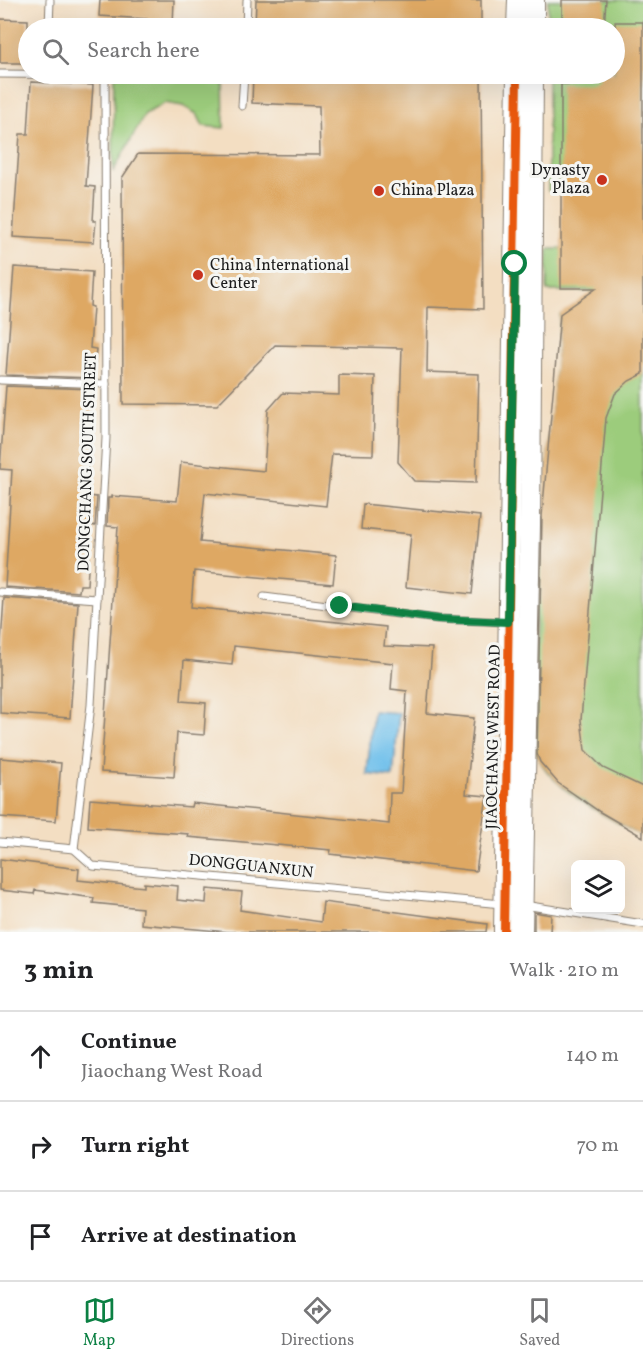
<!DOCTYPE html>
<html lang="en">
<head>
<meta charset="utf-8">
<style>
	:root { --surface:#fff; --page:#f6f6f6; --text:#202124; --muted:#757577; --line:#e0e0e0; --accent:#0b8043 }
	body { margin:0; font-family:Vollkorn,serif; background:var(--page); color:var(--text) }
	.controls { position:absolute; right:18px; bottom:18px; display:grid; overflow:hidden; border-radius:9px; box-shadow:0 6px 24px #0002 }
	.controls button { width:54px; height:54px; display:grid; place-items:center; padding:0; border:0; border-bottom:2px solid var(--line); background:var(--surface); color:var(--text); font:30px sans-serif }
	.stop { position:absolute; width:18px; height:18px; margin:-14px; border:4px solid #0b8043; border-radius:50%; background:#fff }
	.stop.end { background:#0b8043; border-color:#fff; box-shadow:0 2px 6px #0008 }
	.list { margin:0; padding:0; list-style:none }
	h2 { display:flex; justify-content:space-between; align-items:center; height:78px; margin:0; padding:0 24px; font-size:26px }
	h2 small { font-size:20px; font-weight:400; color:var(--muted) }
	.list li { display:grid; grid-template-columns:39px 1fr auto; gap:18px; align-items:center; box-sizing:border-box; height:90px; padding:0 24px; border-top:2px solid var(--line) }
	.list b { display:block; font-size:22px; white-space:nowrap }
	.list p { margin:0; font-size:20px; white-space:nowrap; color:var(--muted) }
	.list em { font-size:20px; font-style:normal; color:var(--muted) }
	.icon { flex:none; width:33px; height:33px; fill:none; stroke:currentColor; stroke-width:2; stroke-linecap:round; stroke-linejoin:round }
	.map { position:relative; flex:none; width:643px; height:932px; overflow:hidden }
	.search { position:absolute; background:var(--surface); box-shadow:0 6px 24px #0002; left:18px; right:18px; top:18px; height:66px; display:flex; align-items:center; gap:15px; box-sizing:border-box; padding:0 21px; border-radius:33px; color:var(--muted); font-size:22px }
	.sheet { height:348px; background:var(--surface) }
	nav { display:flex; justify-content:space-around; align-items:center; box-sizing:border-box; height:84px; border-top:2px solid var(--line); background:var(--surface); font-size:16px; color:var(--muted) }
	nav a { display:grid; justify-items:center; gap:3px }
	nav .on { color:var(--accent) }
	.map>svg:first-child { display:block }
	.green { fill:#9ccc7b; stroke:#5c744c; stroke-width:1.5 }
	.water { fill:#70c0eb; stroke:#466e84; stroke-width:1.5 }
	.building { fill:#dea863 }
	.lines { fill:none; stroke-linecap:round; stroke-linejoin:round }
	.lane-casing { stroke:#887d6f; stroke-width:9 }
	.secondary-casing { stroke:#887d6f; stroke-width:22 }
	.lane { stroke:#fff; stroke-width:7 }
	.secondary { stroke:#fff; stroke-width:20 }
	.cycleway-casing { stroke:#f6f6f2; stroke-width:11 }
	.cycleway { stroke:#e8590c; stroke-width:8 }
	.route { stroke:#0b8043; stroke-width:8 }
	.poi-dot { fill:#c8321e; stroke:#f6f6f2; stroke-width:2 }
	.labels { text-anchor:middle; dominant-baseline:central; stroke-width:6; stroke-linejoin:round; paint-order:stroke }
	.poi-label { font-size:16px; fill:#1c1c1c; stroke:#f6f6f2; text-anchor:start }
	.street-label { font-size:16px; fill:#1c1c1c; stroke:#f6f6f2 }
</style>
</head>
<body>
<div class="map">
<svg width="643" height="932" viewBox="0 0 643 932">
	<rect width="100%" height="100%" fill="#f6f6f2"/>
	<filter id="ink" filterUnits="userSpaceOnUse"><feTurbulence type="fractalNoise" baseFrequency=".0167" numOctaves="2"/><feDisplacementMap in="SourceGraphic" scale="12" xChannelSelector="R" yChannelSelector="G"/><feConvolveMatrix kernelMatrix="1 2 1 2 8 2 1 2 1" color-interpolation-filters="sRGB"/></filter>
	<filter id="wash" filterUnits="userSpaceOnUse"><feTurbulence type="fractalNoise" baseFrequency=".008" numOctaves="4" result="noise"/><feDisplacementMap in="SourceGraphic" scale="24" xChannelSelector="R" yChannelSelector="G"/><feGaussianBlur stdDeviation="1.35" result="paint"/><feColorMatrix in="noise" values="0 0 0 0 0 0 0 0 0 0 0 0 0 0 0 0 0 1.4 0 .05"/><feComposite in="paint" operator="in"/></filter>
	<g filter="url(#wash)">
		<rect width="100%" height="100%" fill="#f3dec2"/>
		<g class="green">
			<polygon points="548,0 643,0 643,291 547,291 548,249 631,250 631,190 548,191 548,74 614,74 614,28 548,28"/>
			<polygon points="114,75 223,76 224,128 203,126 197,114 183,106 165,103 145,114 113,172"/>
			<path d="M643 310V837C610 818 561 795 541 763 525 738 532 701 533 673 536 554 551 435 560 315L561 314Z"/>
		</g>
		<polygon class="water" points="373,711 399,713 393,777 367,774"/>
		<g id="blocks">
			<g class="building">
				<polygon points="100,0 174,0 173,26 147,24 147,19 99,16"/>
				<polygon points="256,0 481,0 481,28 255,28"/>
				<polygon points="562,0 606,0 604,28 562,28"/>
				<polygon points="0,19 28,20 28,63 0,63"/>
				<polygon points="615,22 643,22 643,374 629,381 615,394 606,418 581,720 585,750 603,768 643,787 643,837 600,812 558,783 540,762 537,754 542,516 560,314 597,288 561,288 561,84 593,85 599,80 598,76 594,74 615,74"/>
				<polygon points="253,74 481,74 483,309 428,307 427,372 479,374 476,483 414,481 398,462 402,348 275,345 217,405 123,404 122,178 138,154 320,155 319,106 252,103"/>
				<polygon points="31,82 93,85 86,186 95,187 93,221 96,221 94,242 13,237 20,134 28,134"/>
				<polygon points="14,267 92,272 90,306 93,307 90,348 96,349 93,378 6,375"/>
				<polygon points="339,375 375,376 373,455 332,454 326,506 205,493 200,542 336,555 333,584 194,571 191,607 386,627 384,646 432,648 427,713 474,718 466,794 487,796 476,871 330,854 331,850 188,837 189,834 88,827 90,799 191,807 192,803 389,824 390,793 401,793 407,691 391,689 393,663 234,646 232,665 184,660 181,701 206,703 204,735 177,733 174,777 101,772 118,527 107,526 108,498 112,498 112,496 177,501 181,462 264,471 268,410 283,393 339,395"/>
				<polygon points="6,386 93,389 86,496 97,497 95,526 91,525 87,585 80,585 79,592 5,587 12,470 0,469"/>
				<polygon points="363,504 480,516 472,594 406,587 411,534 361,529"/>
				<polygon points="4,598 78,603 70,718 0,713 0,657"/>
				<polygon points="0,758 61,763 56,821 0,817"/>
				<polygon points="0,859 79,869 78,880 144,887 144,883 178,886 177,900 206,903 207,889 242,892 240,910 321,922 323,902 487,924 486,932 229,932 141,924 142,908 93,903 94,898 35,890 34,894 0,890"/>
				<polygon points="534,912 551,915 550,932 534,932"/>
			</g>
		</g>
	</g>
	<g filter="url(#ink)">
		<use href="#blocks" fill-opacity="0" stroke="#887d6f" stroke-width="1.5"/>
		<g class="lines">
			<g class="lane-casing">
				<g id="lane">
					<polyline points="49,28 50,0"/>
					<polyline points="246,28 247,0"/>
					<polyline points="0,74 105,75 106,438 91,705 74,849"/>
					<polyline points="536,77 593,79"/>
					<polyline points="242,106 244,74"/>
					<polyline points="0,380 106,384"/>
					<polyline points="0,592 97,599"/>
					<polyline points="264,597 438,619 506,622"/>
					<polyline points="0,842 74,849 93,866 502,904"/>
					<polyline points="524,905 643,924"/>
				</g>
			</g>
			<g class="secondary-casing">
				<g id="secondary">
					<polyline points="517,28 518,0"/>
					<polyline points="534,28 534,0"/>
					<polyline points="504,932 517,74"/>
					<polyline points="522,932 530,525 533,74"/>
				</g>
			</g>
			<use href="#lane" class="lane"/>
			<use href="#secondary" class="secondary"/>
			<g class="cycleway-casing">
				<polyline id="cycleway" points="504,932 517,74"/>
			</g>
			<use href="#cycleway" class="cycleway"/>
		</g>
	</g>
	<g class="lines" filter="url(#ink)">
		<polyline class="route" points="340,606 438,619 508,622 515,264"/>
	</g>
	<g class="poi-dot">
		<circle cx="602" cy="180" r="6"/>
		<circle cx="379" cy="191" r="6"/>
		<circle cx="198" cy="275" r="6"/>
	</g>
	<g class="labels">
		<g class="poi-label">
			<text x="590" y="171" text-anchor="end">Dynasty<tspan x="590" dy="18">Plaza</tspan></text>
			<text x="391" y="191">China Plaza</text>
			<text x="210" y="266">China International<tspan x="210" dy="18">Center</tspan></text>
		</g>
		<g class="street-label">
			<text transform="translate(88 462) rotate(-88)">DONGCHANG SOUTH STREET</text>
			<text transform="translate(494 737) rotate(-89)">JIAOCHANG WEST ROAD</text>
			<text transform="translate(251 867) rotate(6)">DONGGUANXUN</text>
		</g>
	</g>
</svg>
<div class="controls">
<button><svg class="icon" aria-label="layers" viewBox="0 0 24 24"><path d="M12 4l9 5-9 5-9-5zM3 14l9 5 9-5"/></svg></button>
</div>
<div class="stop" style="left:515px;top:264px"></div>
<div class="stop end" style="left:340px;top:606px"></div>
<div class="search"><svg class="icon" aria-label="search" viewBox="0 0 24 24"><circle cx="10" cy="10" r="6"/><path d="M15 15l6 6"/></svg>Search here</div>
</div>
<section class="sheet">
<h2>3 min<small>Walk · 210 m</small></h2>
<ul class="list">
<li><svg class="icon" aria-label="ahead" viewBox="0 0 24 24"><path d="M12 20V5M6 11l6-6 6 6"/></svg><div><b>Continue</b><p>Jiaochang West Road</p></div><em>140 m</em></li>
<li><svg class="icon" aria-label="right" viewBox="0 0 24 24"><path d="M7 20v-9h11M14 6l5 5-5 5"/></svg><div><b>Turn right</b></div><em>70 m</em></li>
<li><svg class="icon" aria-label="arrive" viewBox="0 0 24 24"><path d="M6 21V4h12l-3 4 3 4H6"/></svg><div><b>Arrive at destination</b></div></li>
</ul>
</section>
<nav>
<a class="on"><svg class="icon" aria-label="map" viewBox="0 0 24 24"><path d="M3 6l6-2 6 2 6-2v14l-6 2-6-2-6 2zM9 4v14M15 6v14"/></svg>Map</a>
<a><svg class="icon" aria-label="directions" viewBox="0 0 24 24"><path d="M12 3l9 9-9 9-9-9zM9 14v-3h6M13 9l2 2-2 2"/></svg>Directions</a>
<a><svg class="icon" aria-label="saved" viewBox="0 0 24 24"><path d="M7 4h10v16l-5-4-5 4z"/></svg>Saved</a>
</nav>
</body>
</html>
